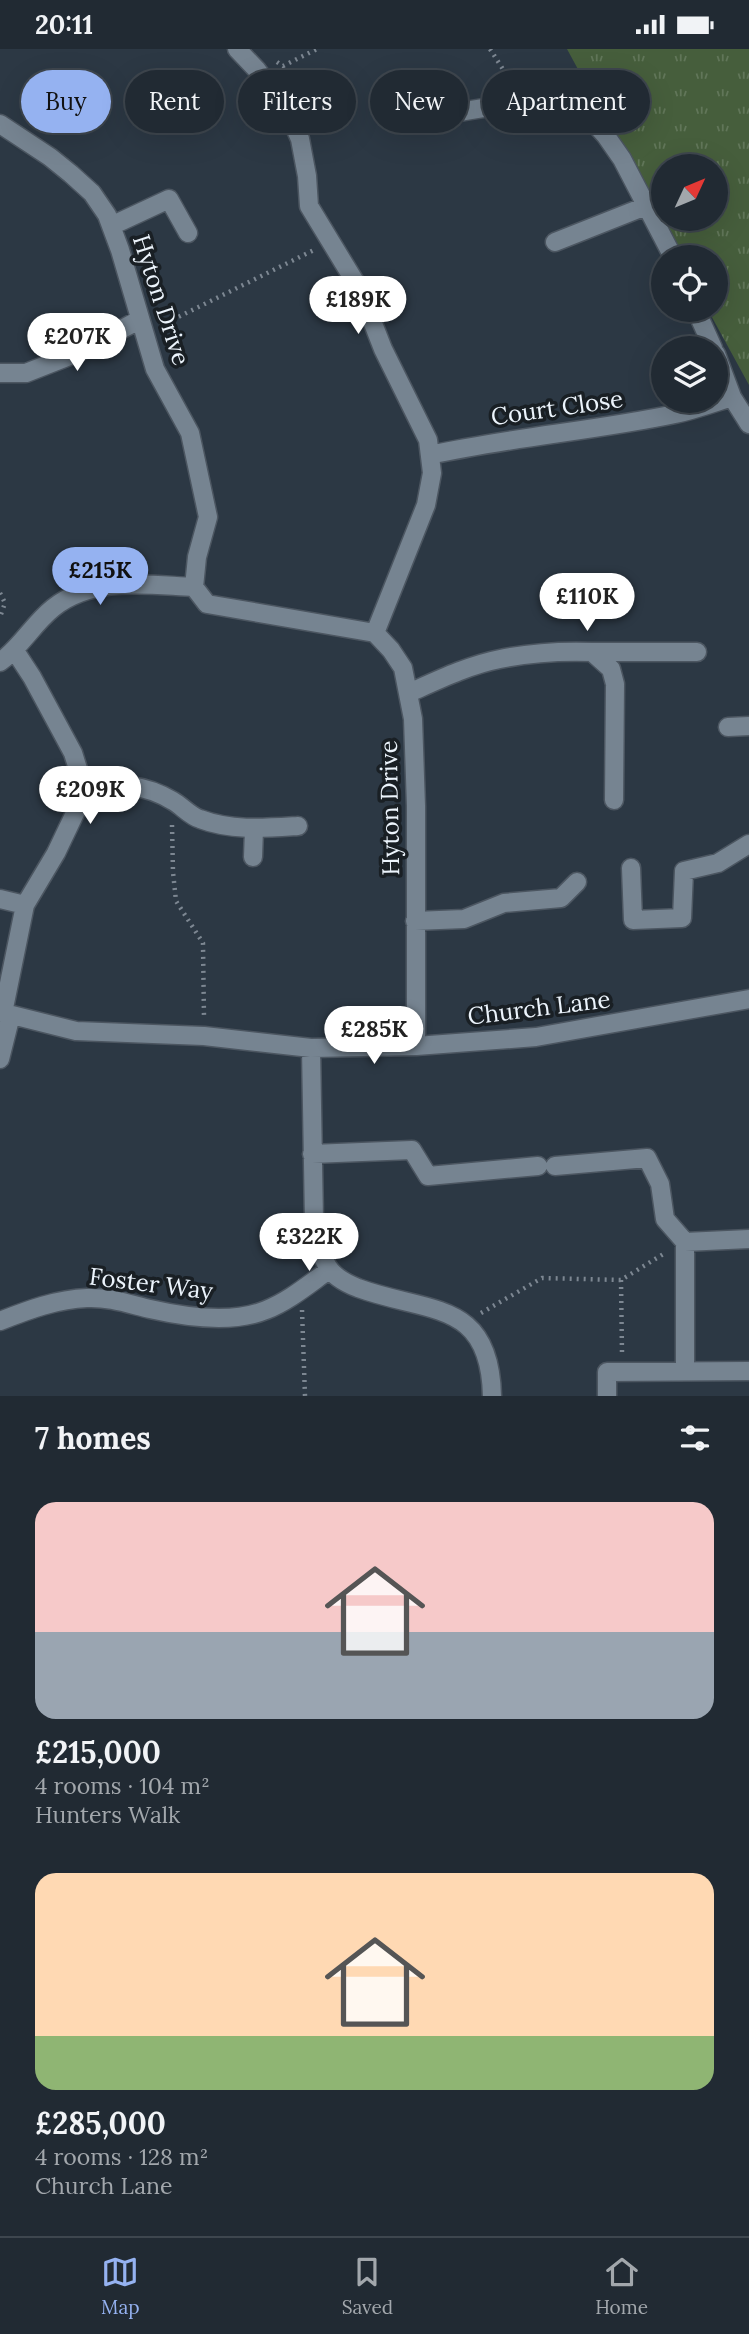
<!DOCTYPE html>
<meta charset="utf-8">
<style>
:root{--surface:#212a33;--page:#29323b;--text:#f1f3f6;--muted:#a2a7ac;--line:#3e464e;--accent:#95b2f1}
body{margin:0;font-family:Lora,serif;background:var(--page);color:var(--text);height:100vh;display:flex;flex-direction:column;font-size:26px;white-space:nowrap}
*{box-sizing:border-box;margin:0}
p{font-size:23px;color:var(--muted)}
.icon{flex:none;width:38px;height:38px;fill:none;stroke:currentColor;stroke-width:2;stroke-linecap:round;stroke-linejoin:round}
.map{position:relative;height:1347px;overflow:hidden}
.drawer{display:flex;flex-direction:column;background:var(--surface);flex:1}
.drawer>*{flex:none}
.hud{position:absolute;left:21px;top:21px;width:707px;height:63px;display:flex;gap:14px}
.needle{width:46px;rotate:46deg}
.tools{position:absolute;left:651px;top:105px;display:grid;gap:14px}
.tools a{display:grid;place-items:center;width:77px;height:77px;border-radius:50%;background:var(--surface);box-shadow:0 7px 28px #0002,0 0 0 2px var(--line);font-size:35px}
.price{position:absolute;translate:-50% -60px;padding:0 16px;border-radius:24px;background:#fff;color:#222;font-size:23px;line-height:46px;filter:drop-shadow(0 2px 4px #0008)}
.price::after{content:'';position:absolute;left:50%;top:42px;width:21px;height:16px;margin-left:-10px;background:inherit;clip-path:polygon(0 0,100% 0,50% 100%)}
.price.active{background:var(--accent);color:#111}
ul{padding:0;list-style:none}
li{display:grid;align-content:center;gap:14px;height:371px;padding:0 35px}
li span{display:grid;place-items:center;height:217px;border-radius:21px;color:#555}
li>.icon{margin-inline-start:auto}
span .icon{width:126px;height:126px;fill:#fffc;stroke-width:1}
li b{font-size:30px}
h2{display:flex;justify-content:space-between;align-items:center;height:84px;padding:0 35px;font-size:30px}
.pill{padding:0 24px;border-radius:32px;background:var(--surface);box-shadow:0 7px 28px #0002,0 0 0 2px var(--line);font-size:24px;line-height:63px}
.pill.active{background:var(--accent);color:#111}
.status{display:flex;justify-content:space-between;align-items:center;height:49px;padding:0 35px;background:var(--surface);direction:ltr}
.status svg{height:19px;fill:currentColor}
.tab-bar{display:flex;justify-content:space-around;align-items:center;height:98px;border-top:2px solid var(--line);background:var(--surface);font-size:19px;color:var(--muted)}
.tab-bar a{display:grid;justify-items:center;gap:4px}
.tab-bar .active{color:var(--accent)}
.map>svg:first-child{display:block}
.grass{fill:url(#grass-tufts);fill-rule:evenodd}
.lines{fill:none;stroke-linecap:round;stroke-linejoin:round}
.minor-casing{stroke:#4c5661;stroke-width:21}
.path{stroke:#7d8792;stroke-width:4.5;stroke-dasharray:2 5;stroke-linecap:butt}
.minor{stroke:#768491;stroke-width:18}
.labels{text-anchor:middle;stroke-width:7;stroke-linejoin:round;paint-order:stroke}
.street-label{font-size:24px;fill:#ecf4fc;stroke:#191f24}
</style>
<div class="status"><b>20:11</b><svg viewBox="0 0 49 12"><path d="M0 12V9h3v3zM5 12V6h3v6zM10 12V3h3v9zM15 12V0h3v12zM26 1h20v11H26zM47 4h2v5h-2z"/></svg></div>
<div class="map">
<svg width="749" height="1347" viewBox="0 0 749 1347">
<defs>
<pattern id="grass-tufts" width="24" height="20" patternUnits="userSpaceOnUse" patternTransform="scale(1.75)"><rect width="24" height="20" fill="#465e3c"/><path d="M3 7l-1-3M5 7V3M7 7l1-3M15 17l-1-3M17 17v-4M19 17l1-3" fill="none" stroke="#617659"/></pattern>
</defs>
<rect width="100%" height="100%" fill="#2c3844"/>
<path class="grass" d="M567,0H749V336L708,261H716V208H680ZM663,117H716V170H663Z"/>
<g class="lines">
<defs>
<path id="minor" d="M237,0L257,21L288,63L300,90L307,127L309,157L360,241L383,300L428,391L432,424L426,456L375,584
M453,64L550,48L571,53L581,59L606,87L622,110L673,208
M0,75L50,108L71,125L92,144L107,166L120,201L155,320L190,384L208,468L197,508L194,538L207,555L375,584L391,601L403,619L413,670L416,757V997
M111,177L169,150L188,184
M555,193L646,157
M696,261L713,299
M716,305L732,348L749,375
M0,324H26L77,304L139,271
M430,406C511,388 594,382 675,365C694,361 713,354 732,348
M592,603H697
M0,613C21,598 33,575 53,559C93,527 146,536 194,538
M409,644C438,631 469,616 500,610C529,604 562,602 592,603L611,620L615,635L614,751
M728,678L749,677
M83,736C117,735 143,734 173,752C182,757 190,767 200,770C231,782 266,779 298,777
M253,808L254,780
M631,819L633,871L682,869L684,822L718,814L749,795
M0,850L25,856
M415,872L464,870L504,854L561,849L577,833
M0,963L76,982L204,987L311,999L416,997L536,988L749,950
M3,964L25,856L56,804L77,760L83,736L73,704L32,628L15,602
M311,999L314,1172C317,1188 319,1204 328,1218C334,1228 348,1235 358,1239C429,1265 490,1250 492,1347
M0,1010L11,966
M312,1105L412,1101L428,1127L538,1117
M555,1117L647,1109L660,1135L665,1170L685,1193V1322
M685,1193L749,1190
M0,1272C28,1261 57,1250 87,1249C109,1248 129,1255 150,1260C185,1268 232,1275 266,1261C289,1252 309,1235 329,1221
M607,1347V1323L749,1322"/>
</defs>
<use href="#minor" class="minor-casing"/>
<path class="path" d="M490,0L506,25L519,34
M277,13L283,17L317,0
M160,277L316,200
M0,544L5,554L0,568
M172,776L173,823L176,852L203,894L204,969
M621,1231L622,1304
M302,1261L305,1347
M481,1264L542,1229L621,1231L665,1204"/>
<use href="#minor" class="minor"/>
</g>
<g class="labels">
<g class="street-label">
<text transform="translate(161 251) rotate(72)" y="8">Hyton Drive</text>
<text transform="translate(557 359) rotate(-8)" y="8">Court Close</text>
<text transform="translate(390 759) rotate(-91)" y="8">Hyton Drive</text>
<text transform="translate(539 959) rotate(-7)" y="8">Church Lane</text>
<text transform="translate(151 1235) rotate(7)" y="8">Foster Way</text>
</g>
</g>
</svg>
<div class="tools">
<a><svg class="needle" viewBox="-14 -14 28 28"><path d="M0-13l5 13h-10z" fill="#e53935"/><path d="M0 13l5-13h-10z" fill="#a2a7ac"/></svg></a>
<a><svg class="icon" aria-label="locate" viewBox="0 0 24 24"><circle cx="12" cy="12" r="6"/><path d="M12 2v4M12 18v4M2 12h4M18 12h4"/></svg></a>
<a><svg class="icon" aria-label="layers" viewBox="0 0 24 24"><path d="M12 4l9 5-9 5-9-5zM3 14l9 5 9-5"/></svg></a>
</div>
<b class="price" style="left:358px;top:287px">£189K</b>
<b class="price" style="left:77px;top:324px">£207K</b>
<b class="price active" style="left:100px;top:558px">£215K</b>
<b class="price" style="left:587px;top:584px">£110K</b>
<b class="price" style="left:90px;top:777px">£209K</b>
<b class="price" style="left:374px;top:1017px">£285K</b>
<b class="price" style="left:309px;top:1224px">£322K</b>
<div class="hud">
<a class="pill active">Buy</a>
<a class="pill">Rent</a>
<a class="pill">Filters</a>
<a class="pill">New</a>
<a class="pill">Apartment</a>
</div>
</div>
<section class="drawer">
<h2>7 homes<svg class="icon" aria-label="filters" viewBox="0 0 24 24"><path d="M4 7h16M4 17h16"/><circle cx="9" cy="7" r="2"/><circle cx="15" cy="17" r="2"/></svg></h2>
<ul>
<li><span style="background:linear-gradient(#f6c9c9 60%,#9aa5b1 0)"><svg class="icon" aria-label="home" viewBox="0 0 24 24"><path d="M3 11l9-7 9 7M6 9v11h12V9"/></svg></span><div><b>£215,000</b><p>4 rooms · 104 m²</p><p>Hunters Walk</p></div></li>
<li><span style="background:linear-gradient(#ffd9b3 75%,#8fb573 0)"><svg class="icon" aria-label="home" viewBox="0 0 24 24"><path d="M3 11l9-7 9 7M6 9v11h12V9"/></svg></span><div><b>£285,000</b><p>4 rooms · 128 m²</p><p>Church Lane</p></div></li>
</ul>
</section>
<nav class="tab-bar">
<a class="active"><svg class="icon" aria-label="map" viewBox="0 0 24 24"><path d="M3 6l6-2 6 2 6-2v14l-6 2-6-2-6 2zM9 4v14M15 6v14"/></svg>Map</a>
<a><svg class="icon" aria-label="saved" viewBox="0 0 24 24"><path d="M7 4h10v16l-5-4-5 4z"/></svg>Saved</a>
<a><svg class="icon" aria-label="home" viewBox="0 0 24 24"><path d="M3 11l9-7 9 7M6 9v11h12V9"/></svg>Home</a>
</nav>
